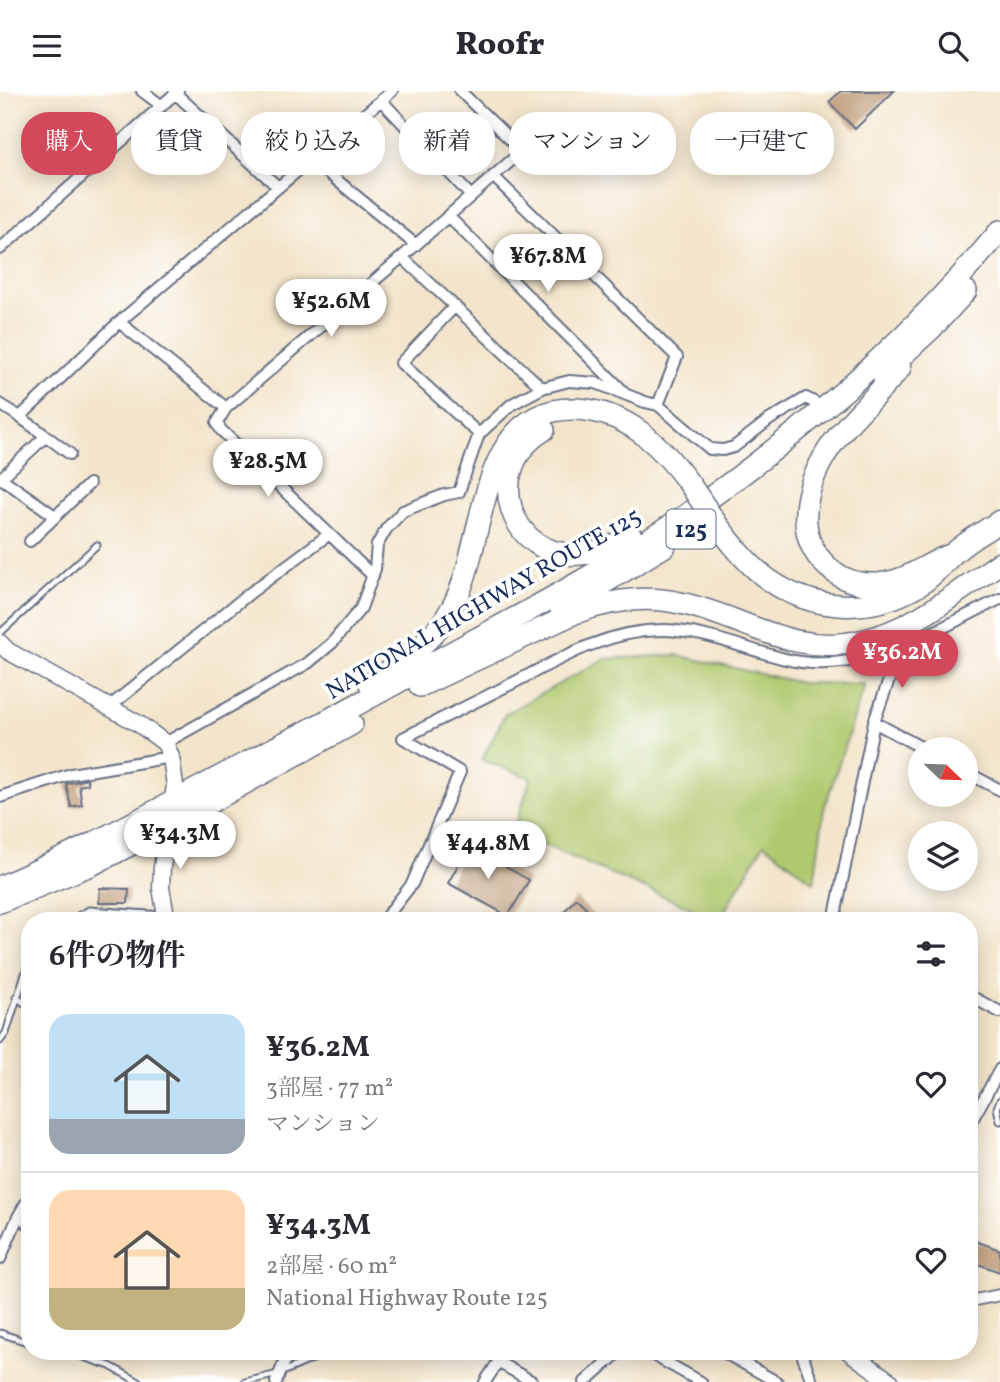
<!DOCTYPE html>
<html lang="ja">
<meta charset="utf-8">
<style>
:root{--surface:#fff;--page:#f2f2f3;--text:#2b2b33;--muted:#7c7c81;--line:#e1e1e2;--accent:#d1495b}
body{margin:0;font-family:Vollkorn,"Noto Serif JP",serif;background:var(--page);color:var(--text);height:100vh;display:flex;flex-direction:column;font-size:26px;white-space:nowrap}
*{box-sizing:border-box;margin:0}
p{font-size:23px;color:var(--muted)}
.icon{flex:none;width:38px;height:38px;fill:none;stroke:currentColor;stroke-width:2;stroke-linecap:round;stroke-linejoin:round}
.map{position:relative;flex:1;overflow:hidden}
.sheet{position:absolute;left:21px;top:821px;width:957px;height:448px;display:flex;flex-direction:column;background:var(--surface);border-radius:28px;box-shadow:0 4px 18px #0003}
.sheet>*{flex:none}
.guide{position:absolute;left:21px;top:21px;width:959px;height:63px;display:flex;gap:14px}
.needle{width:46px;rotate:113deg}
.fabs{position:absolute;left:908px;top:646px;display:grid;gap:14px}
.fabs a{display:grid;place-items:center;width:70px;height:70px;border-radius:50%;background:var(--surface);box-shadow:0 4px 18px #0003;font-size:35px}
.price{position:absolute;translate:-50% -60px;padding:0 16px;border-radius:24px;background:#fff;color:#222;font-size:23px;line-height:46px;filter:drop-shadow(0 2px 4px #0008)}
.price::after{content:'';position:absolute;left:50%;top:42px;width:21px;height:16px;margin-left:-10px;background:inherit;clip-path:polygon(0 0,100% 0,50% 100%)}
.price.current{background:var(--accent);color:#fff}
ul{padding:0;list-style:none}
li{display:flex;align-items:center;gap:21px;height:175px;padding:0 28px}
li+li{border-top:2px solid var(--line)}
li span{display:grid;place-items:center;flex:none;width:196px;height:140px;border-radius:21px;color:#555}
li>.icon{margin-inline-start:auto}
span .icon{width:84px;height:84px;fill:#fffc;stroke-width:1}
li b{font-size:30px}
h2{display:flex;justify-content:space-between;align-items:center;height:84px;padding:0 28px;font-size:30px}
.chip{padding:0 24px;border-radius:28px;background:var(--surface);box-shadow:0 4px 18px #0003;font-size:24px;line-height:63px}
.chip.current{background:var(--accent);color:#fff}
header{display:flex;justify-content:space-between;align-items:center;height:91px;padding:0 28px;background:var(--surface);font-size:32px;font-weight:800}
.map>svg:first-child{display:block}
.green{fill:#b1c96e;stroke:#667c66;stroke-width:2}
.building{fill:#c09e7c}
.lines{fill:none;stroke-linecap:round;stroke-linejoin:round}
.lane-casing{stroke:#676f84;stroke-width:9}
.street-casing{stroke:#676f84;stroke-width:14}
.secondary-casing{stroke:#676f84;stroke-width:19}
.highway-casing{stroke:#676f84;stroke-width:24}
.lane{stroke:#fff;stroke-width:5}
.street{stroke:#fff;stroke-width:10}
.secondary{stroke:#fff;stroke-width:16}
.highway{stroke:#fff;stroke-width:21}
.highway-bridge-casing{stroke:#676f84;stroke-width:24;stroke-linecap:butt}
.highway-bridge{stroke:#fff;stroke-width:21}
.labels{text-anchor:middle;stroke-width:7;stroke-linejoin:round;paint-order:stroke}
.shield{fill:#fff;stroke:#5f6d8e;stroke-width:2}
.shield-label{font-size:23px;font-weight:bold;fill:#1b2f5e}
.street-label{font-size:24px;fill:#1b2f5e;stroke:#fff}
</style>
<header><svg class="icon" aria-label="menu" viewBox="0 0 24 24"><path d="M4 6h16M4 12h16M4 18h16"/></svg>Roofr<svg class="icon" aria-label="search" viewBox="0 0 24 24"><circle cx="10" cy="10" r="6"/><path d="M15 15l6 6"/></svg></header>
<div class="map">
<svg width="1000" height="1291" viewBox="0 0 1000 1291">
<rect width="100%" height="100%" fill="#fff"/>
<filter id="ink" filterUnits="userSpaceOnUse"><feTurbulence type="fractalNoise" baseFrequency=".0143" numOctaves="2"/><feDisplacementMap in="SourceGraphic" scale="14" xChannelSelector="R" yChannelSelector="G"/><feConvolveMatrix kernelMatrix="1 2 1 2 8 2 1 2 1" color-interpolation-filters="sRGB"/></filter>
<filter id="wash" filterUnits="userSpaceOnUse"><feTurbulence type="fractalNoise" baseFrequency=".00686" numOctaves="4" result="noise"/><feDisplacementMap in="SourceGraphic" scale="28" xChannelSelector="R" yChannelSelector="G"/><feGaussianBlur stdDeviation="1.57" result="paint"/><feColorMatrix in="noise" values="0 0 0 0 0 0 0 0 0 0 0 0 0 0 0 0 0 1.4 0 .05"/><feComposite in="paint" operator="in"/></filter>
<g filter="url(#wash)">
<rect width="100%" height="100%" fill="#f3e5cb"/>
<path class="green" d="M676,564L801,592L865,593L824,718L814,791L764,753L719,829L513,741L531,687L482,669L505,623L604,568Z"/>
<g id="blocks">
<path class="building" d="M841,0H894L855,38L829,11Z
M87,688L88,693L79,695L82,714L71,716L66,693Z
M469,755L529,789L508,825L448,792Z
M100,797L129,798L128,812H99Z
M576,807L600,830H556Z
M970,1148L1000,1159V1181L970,1170Z"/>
</g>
</g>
<g filter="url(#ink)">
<use href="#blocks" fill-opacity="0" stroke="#676f84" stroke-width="2"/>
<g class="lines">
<defs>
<path id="lane" d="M0,542L97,454
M69,830L89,819L164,824
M16,906L30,916
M0,950L6,942L30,867
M1000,1009L997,1017L1000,1030
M18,1126L30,1138
M0,1242L30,1252
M65,1260L110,1275L139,1291
M245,1291L278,1283L322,1264L351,1260"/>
<path id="street" d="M142,0L162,15
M175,2L278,96
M381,9L471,105
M311,68L416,154
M493,85L677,266L658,314
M449,126L623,300
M0,158L178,0
M402,166L542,297
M455,215L401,272L479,343
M119,231L226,317
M0,313L20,326L119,231L392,0
M46,345L70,363
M1,387L55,425
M0,388L46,345L20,326
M30,450L89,393
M373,485L221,339L217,332L226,317L402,166L522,60L460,0
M109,616L250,502L328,444
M874,631L924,658
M165,652L308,572L332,552L361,517L375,478L377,454L387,437L403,420L444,404L459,401L479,343L512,313L542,297L569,290L596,292L645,311L658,314L710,358L723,359L734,356L769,329L806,307L825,317
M966,681L1000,699
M0,706L71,683L171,666
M383,830L412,793L460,681L403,647C441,628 479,609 517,590C563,566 607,540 661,539C703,539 745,558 785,568C863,587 933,540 1000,508
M834,830L874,631L900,558
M970,905L1000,921
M970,1033L1000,978
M0,1168L18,1126L30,1105
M970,1210L1000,1204
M646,1260L701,1291
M721,1260L777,1291
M801,1260L812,1291
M276,1291L289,1260
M485,1291L498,1271L533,1291
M585,1291L620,1260"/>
<path id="secondary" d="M0,552L8,560L139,633L165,652L171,666L175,695L162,776L161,797L167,830
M848,1260L891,1291"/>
<path id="highway" d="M900,277C876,307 843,333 824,366C802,404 794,452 834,481C849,492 866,495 884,492C909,489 929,471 953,463
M882,283L932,237L966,200
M544,339C480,377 509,470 581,463C599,462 616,453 632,446
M718,435C733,454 749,475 769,489C813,520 870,523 916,496C931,488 940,475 952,464C965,451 984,441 1000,430
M561,518L665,455
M370,593C402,571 436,549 454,513C488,447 476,305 587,319C633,325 665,359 691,395
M420,595L575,522C608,510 644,504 680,512C744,525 791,566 861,550C915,538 956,501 1000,472
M0,796C99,753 191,700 286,651C347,620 407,586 467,553C542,513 617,472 686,424C802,343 910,248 1000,140
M0,811L93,773L169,734L352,633"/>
</defs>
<use href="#lane" class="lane-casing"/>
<use href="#street" class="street-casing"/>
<use href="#secondary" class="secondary-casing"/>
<use href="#highway" class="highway-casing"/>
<use href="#lane" class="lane"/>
<use href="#street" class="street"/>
<use href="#secondary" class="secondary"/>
<use href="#highway" class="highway"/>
<defs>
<path id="highway-bridge" d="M691,395L718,435"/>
</defs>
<use href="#highway-bridge" class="highway-bridge-casing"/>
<use href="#highway-bridge" class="highway-bridge"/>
</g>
</g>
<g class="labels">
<rect class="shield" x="666.5" y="418.5" width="49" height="39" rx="5"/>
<g class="shield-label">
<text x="691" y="446">125</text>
</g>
<g class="street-label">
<text transform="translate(483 512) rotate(-30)" y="8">NATIONAL HIGHWAY ROUTE 125</text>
</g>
</g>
</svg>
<div class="fabs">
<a><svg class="needle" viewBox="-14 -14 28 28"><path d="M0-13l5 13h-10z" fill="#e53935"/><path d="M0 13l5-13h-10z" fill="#7c7c81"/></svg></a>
<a><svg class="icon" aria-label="layers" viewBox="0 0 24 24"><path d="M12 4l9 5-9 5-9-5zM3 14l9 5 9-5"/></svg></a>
</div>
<b class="price" style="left:548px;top:203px">¥67.8M</b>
<b class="price" style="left:331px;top:248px">¥52.6M</b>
<b class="price" style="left:268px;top:408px">¥28.5M</b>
<b class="price current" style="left:902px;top:599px">¥36.2M</b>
<b class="price" style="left:180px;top:780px">¥34.3M</b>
<b class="price" style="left:488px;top:790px">¥44.8M</b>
<div class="guide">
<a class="chip current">購入</a>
<a class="chip">賃貸</a>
<a class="chip">絞り込み</a>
<a class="chip">新着</a>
<a class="chip">マンション</a>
<a class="chip">一戸建て</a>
</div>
<section class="sheet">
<h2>6件の物件<svg class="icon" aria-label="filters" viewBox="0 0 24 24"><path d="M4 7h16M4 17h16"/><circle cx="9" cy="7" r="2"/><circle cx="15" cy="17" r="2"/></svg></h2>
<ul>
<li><span style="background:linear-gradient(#bfe0f5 75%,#9aa5b1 0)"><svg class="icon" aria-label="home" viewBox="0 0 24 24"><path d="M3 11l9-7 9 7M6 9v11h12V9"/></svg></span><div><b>¥36.2M</b><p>3部屋 · 77 m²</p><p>マンション</p></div><svg class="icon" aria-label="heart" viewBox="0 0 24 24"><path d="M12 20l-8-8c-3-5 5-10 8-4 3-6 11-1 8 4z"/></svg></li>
<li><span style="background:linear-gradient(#ffd9b3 70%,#c2b280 0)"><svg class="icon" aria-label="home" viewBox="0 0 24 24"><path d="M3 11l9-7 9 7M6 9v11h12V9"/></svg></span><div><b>¥34.3M</b><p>2部屋 · 60 m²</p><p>National Highway Route 125</p></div><svg class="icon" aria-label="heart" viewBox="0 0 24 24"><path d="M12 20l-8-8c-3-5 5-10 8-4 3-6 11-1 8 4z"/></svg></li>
</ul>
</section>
</div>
